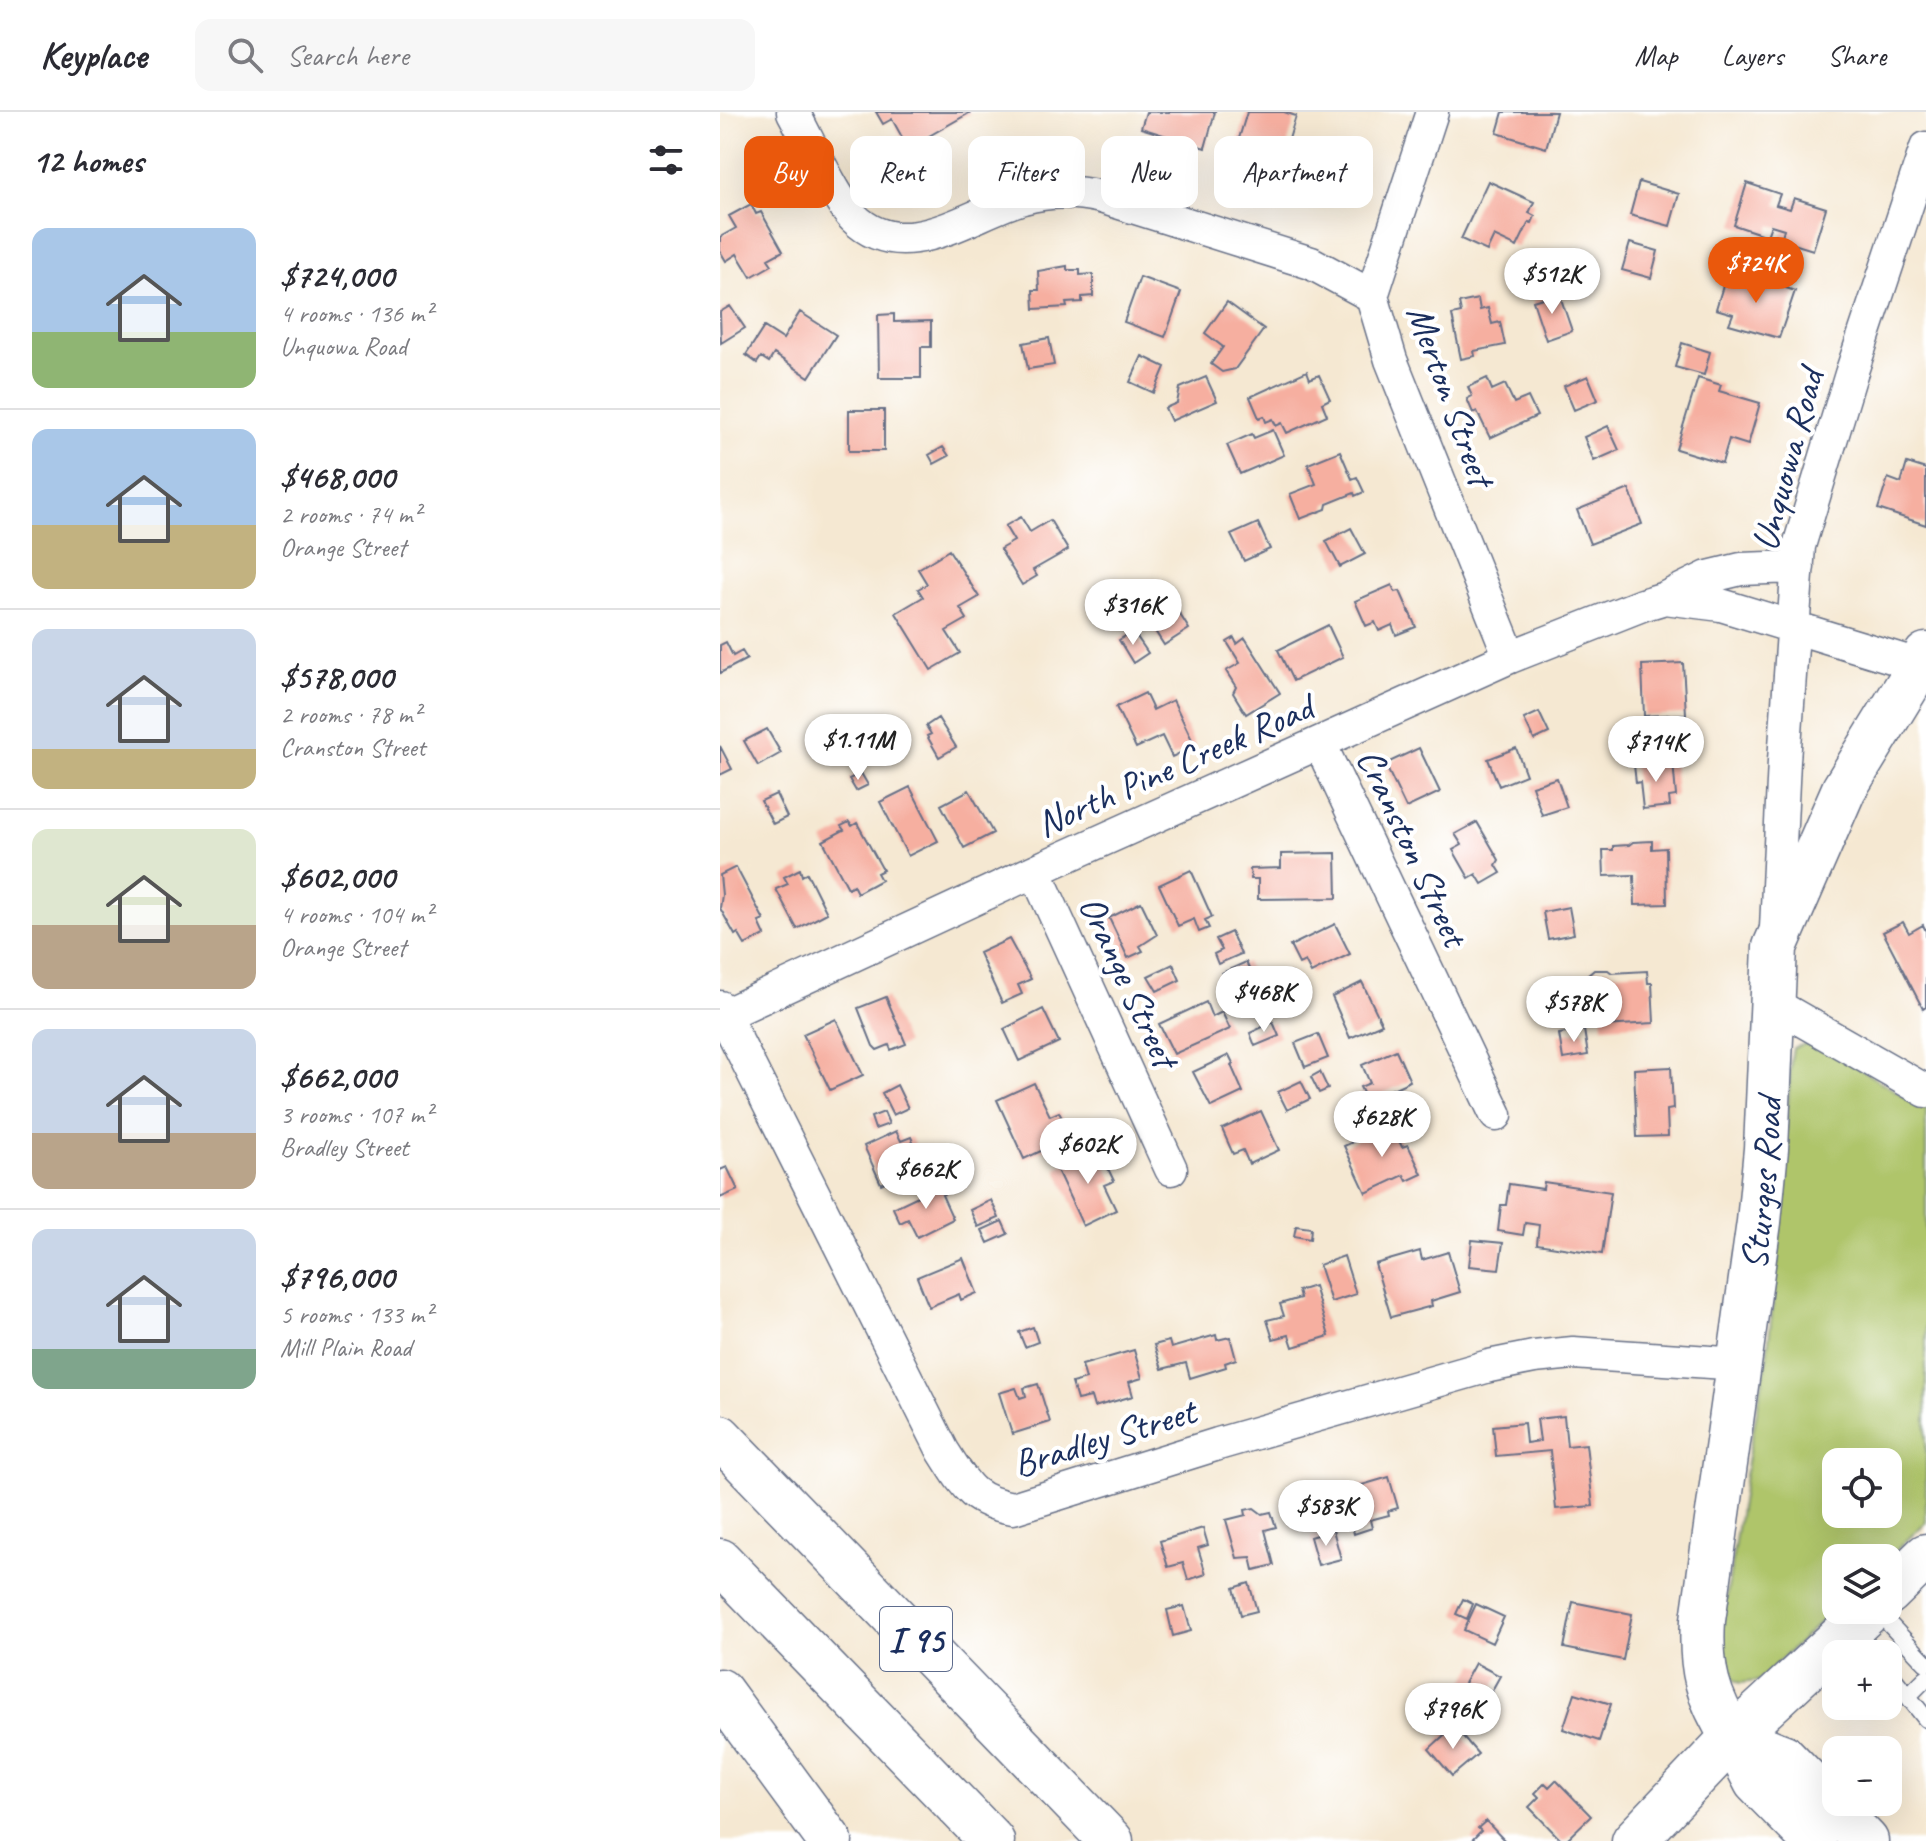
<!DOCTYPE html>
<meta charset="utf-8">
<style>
:root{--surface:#fff;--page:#f7f7f7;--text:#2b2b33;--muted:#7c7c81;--line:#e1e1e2;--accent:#ea580c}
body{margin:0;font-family:Caveat,sans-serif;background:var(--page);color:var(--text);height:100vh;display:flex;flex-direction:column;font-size:30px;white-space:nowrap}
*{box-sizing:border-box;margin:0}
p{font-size:26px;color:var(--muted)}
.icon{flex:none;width:44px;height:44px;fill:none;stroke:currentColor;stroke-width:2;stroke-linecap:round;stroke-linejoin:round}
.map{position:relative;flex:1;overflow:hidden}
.side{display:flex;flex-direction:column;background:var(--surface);width:720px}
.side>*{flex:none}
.guide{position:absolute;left:24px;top:24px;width:760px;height:72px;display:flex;gap:16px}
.buttons{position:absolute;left:1102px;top:1336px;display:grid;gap:16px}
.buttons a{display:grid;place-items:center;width:80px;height:80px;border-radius:16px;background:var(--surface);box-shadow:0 8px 32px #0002;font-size:40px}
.price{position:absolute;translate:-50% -68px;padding:0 18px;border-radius:28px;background:#fff;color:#222;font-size:26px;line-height:52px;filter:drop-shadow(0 2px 4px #0008)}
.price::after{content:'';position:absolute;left:50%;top:48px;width:24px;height:18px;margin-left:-12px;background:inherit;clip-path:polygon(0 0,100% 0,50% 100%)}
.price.active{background:var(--accent);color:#fff}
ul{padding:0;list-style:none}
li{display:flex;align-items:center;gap:24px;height:200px;padding:0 32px}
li+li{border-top:2px solid var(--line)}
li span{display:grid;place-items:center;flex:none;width:224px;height:160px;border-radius:16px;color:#555}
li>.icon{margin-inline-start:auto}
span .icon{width:96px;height:96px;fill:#fffc;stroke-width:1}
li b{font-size:34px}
h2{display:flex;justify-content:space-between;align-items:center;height:96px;padding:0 32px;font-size:34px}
.chip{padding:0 28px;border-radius:16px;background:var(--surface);box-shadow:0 8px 32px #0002;font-size:28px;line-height:72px}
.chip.active{background:var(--accent);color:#fff}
header{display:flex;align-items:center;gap:48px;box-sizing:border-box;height:112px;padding:0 40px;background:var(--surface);border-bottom:2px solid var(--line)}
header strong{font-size:38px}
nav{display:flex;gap:44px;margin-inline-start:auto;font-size:28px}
.search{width:560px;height:72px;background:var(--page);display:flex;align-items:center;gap:20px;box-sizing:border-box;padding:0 28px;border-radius:16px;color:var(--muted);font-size:30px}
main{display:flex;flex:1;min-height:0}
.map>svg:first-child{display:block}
.green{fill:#afc56a;stroke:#657a64;stroke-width:2;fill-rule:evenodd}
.building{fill:#f6afa0}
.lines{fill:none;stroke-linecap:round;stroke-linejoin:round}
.service-casing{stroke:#677087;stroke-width:19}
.minor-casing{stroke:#677087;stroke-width:35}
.secondary-casing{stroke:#677087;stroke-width:47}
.motorway-casing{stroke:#677087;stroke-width:47}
.service{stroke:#fff;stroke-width:16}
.minor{stroke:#fff;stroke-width:32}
.secondary{stroke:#fff;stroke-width:44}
.motorway{stroke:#fff;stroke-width:44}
.labels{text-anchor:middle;stroke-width:8;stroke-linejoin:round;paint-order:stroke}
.shield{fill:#fff;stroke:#5f6d8e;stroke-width:2}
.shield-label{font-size:36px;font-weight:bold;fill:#1b2f5e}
.street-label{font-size:38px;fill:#1b2f5e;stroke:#fff}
</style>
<header>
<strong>Keyplace</strong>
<div class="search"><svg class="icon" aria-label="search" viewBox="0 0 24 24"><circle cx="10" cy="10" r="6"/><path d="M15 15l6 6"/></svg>Search here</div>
<nav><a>Map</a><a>Layers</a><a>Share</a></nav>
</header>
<main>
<section class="side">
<h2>12 homes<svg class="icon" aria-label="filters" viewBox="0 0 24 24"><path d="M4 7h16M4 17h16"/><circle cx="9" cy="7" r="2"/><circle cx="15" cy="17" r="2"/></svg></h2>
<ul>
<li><span style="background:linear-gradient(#a9c7e8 65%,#8fb573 0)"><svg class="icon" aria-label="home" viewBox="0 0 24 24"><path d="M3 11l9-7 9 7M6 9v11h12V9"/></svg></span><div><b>$724,000</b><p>4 rooms · 136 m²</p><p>Unquowa Road</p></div></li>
<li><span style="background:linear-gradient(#a9c7e8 60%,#c2b280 0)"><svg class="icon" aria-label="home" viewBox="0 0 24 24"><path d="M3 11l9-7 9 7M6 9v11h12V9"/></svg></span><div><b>$468,000</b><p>2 rooms · 74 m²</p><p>Orange Street</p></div></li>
<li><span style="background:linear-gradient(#c9d6e8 75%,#c2b280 0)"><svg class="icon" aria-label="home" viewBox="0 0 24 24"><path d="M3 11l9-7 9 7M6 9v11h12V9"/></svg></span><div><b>$578,000</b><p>2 rooms · 78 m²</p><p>Cranston Street</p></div></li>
<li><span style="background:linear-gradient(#dfe7d0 60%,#b9a48a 0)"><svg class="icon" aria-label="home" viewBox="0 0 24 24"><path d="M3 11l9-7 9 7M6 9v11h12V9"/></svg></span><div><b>$602,000</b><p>4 rooms · 104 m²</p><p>Orange Street</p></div></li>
<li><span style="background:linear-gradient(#c9d6e8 65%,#b9a48a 0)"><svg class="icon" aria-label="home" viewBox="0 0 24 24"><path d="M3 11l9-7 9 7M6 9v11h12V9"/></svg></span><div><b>$662,000</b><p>3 rooms · 107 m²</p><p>Bradley Street</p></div></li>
<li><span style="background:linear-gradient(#c9d6e8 75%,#7fa58c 0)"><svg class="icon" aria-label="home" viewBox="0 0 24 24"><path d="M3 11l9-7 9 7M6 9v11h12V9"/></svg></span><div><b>$796,000</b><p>5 rooms · 133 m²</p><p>Mill Plain Road</p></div></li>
</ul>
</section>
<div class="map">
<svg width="1206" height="1729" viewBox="0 0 1206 1729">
<rect width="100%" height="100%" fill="#fff"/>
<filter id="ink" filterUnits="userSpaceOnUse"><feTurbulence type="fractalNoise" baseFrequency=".0125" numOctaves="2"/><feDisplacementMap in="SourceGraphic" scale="16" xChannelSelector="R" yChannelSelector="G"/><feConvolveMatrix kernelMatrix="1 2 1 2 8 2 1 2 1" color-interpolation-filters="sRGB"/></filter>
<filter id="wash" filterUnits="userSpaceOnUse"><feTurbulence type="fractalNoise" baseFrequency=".006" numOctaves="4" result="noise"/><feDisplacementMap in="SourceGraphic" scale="32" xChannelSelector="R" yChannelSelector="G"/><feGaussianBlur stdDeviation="1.8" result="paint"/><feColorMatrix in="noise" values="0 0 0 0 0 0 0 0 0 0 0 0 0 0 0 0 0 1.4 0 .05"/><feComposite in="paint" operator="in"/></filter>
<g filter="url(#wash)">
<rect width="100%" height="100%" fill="#f5e8d2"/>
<path class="green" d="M1089,931L1097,932L1206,997V1410L1168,1446H1116V1495L1038,1569L1020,1571L1006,1563L998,1542L1027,1350L1046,1252L1057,1159L1071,947L1073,936ZM1116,1350H1168V1402H1116Z"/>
<g id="blocks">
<path class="building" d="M156,0H251L188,36L172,7L163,12Z
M426,0H495L485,36L421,16Z
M527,0H564L576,4L560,57L514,43Z
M783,0H836L826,36L777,21Z
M768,69L814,90L809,101L815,104L812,111L809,110L797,135L774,124L767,139L741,127Z
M919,70L959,82L950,114L910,103Z
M1027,71L1060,82L1056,93L1070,97L1074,86L1106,96L1093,138L1061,128L1064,117L1051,113L1047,124L1014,113Z
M31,92L36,102L41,100L63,139L48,147L52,153L31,165L17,142L6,149L0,139V125L16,116L9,104Z
M910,131L938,139L931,166L902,158Z
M816,151L844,152L843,180H816Z
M347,154V158H360V163L373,162V184L362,185V190L346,191L347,195L314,197L313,178H319L318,159Z
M1026,163L1075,179L1059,226L1009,212L1013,202L996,197L1006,164L1024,169Z
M420,165L461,180L445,225L404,210Z
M839,181L852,219L826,228L813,189Z
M758,187L760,198L768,196L772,212L780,210L785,233L754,239L755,244L741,247L732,203L741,201L739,191Z
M507,190L544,217L515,257L502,260L491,252L503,235L485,221Z
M10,194L25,216L1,231L0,200Z
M80,200L116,223L89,265L54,242L49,250L41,245L37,251L26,243L44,215L63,227Z
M174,202V210L211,209V235H201V266H159L158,203Z
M329,226L334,253L308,257L303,231Z
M962,231L990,240L984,263L955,255Z
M422,244L445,255L434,281L410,270Z
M587,259L590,267L599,263L610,287L602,291L607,303L567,321L562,311L556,314L553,307L546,310L544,304L539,306L530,285Z
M868,264L878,288L854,298L844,274Z
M486,265L497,289L451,309L445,296L457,291L460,276Z
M767,266L772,278L785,272L794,291L808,285L817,304L770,326L757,299L753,301L747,287L752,284L748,275Z
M978,266L1001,273L999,279L1040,291L1028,333L1009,327L1002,351L956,337Z
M129,298H164V339H129Z
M888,314L899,338L874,349L864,325Z
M553,318L564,343L520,362L507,333L532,322L534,326Z
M223,335L229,344L214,352L209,343Z
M620,339L632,367L637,365L644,380L635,384L634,381L607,392L606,397L580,407L570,382L596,372L588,352Z
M1187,351L1206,357V413L1158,397L1168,366L1181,371Z
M909,377L922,412L870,432L857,398Z
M301,405L310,420L330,408L348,438L313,458L317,464L302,473L280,437L294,429L285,414Z
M538,411L550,437L524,449L511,423Z
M631,416L645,442L620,455L606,429Z
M229,438L259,485L240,496L247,507L226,519L240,541L211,558L176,501L203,485L198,477L207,472L198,457Z
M672,473L675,480L680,479L696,515L676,523L672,513L659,519L655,510L646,514L635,489Z
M451,488L469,517L444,533L426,505Z
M608,513L623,545L573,569L558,538Z
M413,519L428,541L413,551L399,528Z
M514,526L517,532L525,526L560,581L526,602L513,581L516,575L506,559L520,551L507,530Z
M6,530L13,544L22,539L27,547L0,561V533Z
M963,551L966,602L924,604L922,553Z
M425,581L433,598L453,588L475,634L452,645L442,624L416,636L396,595Z
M819,600L829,621L814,628L804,607Z
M218,606L236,635L219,645L207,624L211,622L206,614Z
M47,617L61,641L38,654L24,629Z
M0,634L12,657L0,663Z
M699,636L720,680L686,696L665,652Z
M796,636L806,663L779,674L768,647Z
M953,649L956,684L949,685L950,694L923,697L920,670L916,671L914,653Z
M141,661L148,673L136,679L129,667Z
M837,666L847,695L822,703L812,674Z
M190,675L218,729L188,744L160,690Z
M249,678L273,721L244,736L221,693Z
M56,682L67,705L53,712L41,689Z
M129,710L132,714L137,711L163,758L157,761L161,768L137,781L133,773L128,776L103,729L124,718L121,714Z
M757,710L779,748L776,753L781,761L762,772L756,762L749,766L733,738L742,733L735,722Z
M932,729V737L946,736L947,792L915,793L914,763L884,764L883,738H893V734L909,733L913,730Z
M616,741L617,786L538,787V767H531L530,757L561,756V742Z
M16,755L44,808L39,810L45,823L25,833L18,821L15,823L0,796L2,783L0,763Z
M80,757L82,764L87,761L107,801L77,817L56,777L68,772L64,765Z
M471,758L492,805L485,808L489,816L479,820L474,807L458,814L439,773Z
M421,790L437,823L420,834L423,839L408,846L389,806Z
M849,795L854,822L828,827L823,800Z
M1183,810L1189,821L1203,813L1206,819V895L1203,897L1163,820Z
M615,812L630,842L591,861L585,849L579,852L570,834Z
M511,820L521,842L498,852L494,842L502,838L496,827Z
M289,827L311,867L298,873L302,882L282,891L259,841Z
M526,850L537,875L514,886L502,861Z
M453,852L460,868L437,879L428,864Z
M874,858H888L892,861L927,859L928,871H932L934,911L883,914L882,900L869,901L867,864Z
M572,861L583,887L557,898L546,872Z
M642,870L662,912L630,926L612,885Z
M166,885L186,932L171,938L169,933L157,938L153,934L138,896Z
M486,890L492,905L502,900L510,917L454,942L439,912Z
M323,897L339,930L299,949L284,917Z
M116,907L143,963L110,978L83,922Z
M553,910L559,924L535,934L530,921Z
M864,918L868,943L843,947L839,922Z
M598,922L608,946L585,955L575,931Z
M676,938L690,969L647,989L640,975L650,971L642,953Z
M509,943L513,951L511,953L523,980L491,995L473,960Z
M951,955L953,997L947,998L948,1024L917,1025L914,957Z
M600,960L608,977L599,981L591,965Z
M581,969L590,987L567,998L558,980Z
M314,971L330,1004L339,1000L351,1025L304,1047L277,988Z
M177,973L188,996L173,1003L162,981Z
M541,999L559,1038L529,1052L523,1038L513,1042L502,1017Z
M164,1000L169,1012L155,1017L151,1005Z
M671,1012L682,1035L688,1033L702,1062L687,1069L684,1063L646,1081L624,1034Z
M176,1019L181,1029L191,1025L204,1053L161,1072L144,1034Z
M374,1038L380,1040L394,1069L384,1073L396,1098L363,1114L336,1056Z
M7,1055L18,1078L0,1086V1058Z
M824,1070L891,1080L882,1142L817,1132L819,1113L805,1111L803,1123L778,1119L781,1093H786L789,1072L823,1077Z
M225,1071L229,1079L222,1083L233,1107L197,1125L188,1107L180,1111L173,1096Z
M271,1088L279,1106L258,1115L250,1098Z
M282,1109L288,1122L268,1131L262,1118Z
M576,1114L591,1116L590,1127L574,1124Z
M752,1128L783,1131L779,1157L749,1154Z
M700,1139L702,1148L728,1140L740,1180L711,1189L712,1194L671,1205L655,1152Z
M624,1144L636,1182L611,1190L599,1153Z
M243,1146L257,1181L241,1188L239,1182L209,1195L197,1165Z
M594,1174L609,1224L573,1235L569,1223L553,1227L547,1208L564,1204L560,1192L580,1186L578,1179Z
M313,1215L318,1230L305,1235L299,1220Z
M496,1223L497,1228L510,1225L516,1247L505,1251L506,1255L470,1266L466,1251L442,1257L434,1233L449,1229L451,1236Z
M414,1238L422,1266L409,1270L413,1284L374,1295L371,1285L357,1288L352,1271L366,1267L362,1253Z
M318,1272L330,1310L292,1322L279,1281L296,1276L300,1286L306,1284L304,1276Z
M844,1304L847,1334L866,1332L873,1394L836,1397L830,1339L776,1344L773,1314L804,1311L806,1331L820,1329L817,1307Z
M669,1365L678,1396L668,1399L669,1403L650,1408L652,1416L634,1422L632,1414L625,1416L615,1381Z
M534,1396L542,1402L551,1400L556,1415L545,1418L554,1453L534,1458L531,1445L517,1446L506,1408L526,1403L525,1398Z
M483,1416L488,1433L478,1436L486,1462L468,1468L463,1451L448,1455L440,1429Z
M613,1418L621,1447L598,1453L590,1425Z
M529,1471L537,1499L521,1503L514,1476Z
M743,1487L753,1492L747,1507L736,1502Z
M853,1490L912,1502L903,1548L844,1536Z
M756,1492L784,1505L772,1531L744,1518Z
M464,1494L471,1519L453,1524L447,1498Z
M755,1551L780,1564L766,1589L742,1575Z
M855,1581L891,1592L879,1629L843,1617Z
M734,1614L758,1642L732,1664L709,1637Z
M836,1668L871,1704L845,1729H842L809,1695L819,1685L815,1681L825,1671L829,1675Z
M766,1709L785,1729H751L761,1719L758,1716Z"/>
</g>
</g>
<g filter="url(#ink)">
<use href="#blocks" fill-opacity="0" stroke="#677087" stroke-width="2"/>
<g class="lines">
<defs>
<path id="service" d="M1156,1498L1206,1551
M1131,1519L1152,1542
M1168,1559L1206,1607
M1189,1583L1206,1566"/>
<path id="minor" d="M73,0C88,27 114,86 134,106C184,155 250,101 303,86C331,79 354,79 381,85L591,151L652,184
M712,0L652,184L671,248L790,545
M945,486L988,465L1021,457L1078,455
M600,632L776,1003
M315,759L451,1057
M1056,816L1064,649L1079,434L1131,262L1206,36
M1052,891L1206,979
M0,895L223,1339C245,1373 251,1389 293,1396L498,1332L769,1254L814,1245L853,1241L1021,1252
M0,905L334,750L790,545L922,493L945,486L1001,493L1198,553"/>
<g id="secondary">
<path d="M1168,1481L1206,1444"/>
<path id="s1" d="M1013,1625C987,1585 980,1556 983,1508L1039,1110L1046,1037L1055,835L1124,677L1206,543"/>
<path d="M914,1729L1013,1625L1150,1498"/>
</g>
<path id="motorway" d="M0,1325L391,1729
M0,1449L272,1729
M0,1579L110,1729
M1013,1625L1064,1645L1146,1729
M1013,1625L1036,1670L1094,1729"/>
</defs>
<use href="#service" class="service-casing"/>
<use href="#minor" class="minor-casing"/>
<use href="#secondary" class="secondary-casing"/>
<use href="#motorway" class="motorway-casing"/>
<use href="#service" class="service"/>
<use href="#minor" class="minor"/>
<use href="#secondary" class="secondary"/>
<use href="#motorway" class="motorway"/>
</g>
</g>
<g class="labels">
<rect class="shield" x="160" y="1495" width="72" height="64" rx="6"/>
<g class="shield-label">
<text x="196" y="1540">I 95</text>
</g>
<g class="street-label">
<text transform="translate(731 283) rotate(70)" y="13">Merton Street</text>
<text transform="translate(1067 348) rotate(-75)" y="13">Unquowa Road</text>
<text transform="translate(454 653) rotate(-24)" y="13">North Pine Creek Road</text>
<text transform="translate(693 735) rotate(65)" y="13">Cranston Street</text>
<text transform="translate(409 869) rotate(65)" y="13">Orange Street</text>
<text dy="13" stroke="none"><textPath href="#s1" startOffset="564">Sturges Road</textPath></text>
<text transform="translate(384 1325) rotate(-17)" y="13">Bradley Street</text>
</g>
</g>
</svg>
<div class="buttons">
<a><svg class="icon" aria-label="locate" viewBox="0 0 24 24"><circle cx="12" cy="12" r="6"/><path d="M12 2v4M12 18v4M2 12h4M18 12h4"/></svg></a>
<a><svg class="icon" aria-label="layers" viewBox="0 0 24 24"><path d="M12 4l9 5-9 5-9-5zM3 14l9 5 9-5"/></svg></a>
<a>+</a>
<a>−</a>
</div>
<b class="price active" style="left:1036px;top:193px">$724K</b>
<b class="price" style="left:832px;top:204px">$512K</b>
<b class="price" style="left:413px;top:535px">$316K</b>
<b class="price" style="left:138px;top:670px">$1.11M</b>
<b class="price" style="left:936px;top:672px">$714K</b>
<b class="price" style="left:544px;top:922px">$468K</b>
<b class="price" style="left:854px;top:932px">$578K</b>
<b class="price" style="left:662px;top:1047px">$628K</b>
<b class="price" style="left:368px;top:1074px">$602K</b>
<b class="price" style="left:206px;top:1099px">$662K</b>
<b class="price" style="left:606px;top:1436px">$583K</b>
<b class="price" style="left:733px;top:1639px">$796K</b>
<div class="guide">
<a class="chip active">Buy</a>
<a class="chip">Rent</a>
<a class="chip">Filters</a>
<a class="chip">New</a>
<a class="chip">Apartment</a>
</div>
</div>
</main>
